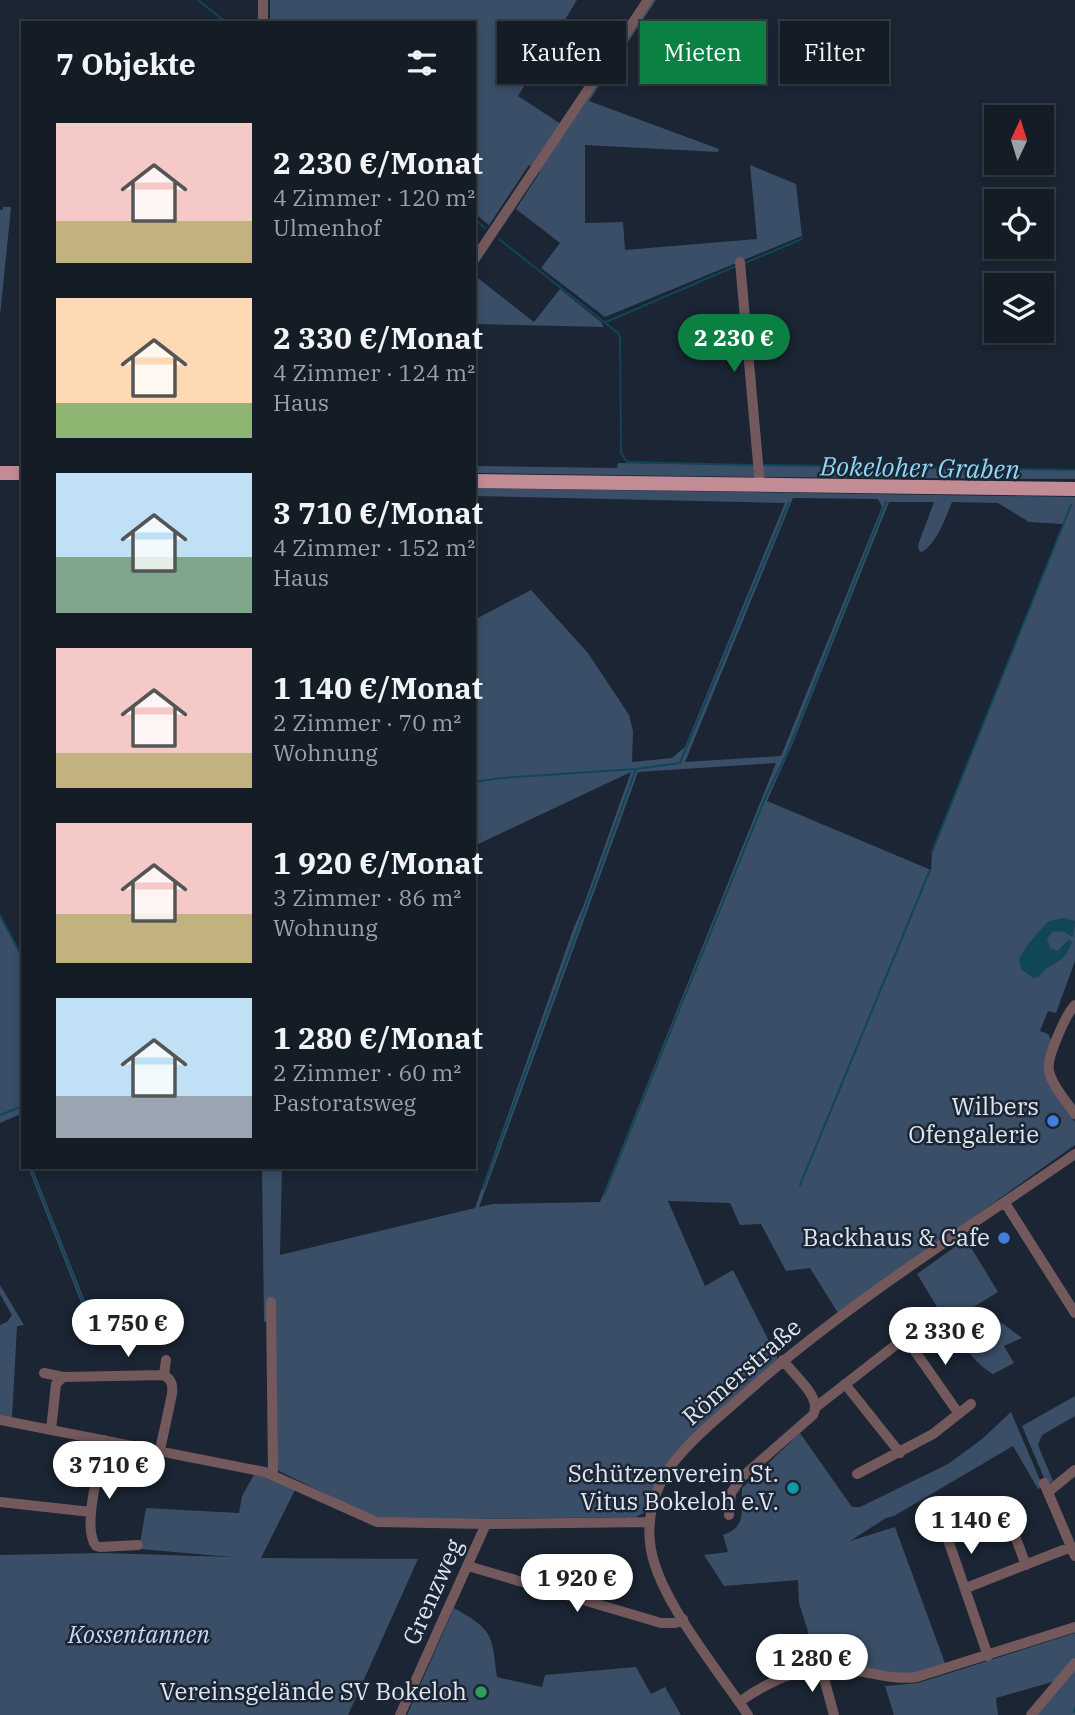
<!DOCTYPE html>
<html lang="de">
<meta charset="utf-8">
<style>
:root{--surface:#141c26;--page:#1d252e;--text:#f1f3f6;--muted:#9da1a7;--line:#333a43;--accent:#0b8043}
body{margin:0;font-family:"IBM Plex Serif",serif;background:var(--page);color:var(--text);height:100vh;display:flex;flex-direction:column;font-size:26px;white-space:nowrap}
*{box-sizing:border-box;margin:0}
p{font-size:23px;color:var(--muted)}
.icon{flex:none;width:38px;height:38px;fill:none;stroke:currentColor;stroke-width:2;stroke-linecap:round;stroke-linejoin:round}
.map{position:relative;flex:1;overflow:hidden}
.side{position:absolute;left:21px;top:21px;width:455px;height:1148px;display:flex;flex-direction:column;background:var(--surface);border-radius:0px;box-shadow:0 4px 10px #0003,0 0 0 2px var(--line)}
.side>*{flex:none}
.hud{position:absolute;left:497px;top:21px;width:472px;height:63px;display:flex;gap:14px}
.needle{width:46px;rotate:4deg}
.buttons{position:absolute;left:984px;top:105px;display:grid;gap:14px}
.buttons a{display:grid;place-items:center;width:70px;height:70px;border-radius:0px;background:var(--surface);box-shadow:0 4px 10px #0003,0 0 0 2px var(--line);font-size:35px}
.price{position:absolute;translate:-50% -60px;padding:0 16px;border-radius:24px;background:#fff;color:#222;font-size:23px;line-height:46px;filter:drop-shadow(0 2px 4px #0008)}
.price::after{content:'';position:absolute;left:50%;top:42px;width:21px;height:16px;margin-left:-10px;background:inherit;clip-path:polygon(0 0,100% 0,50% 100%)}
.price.on{background:var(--accent);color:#fff}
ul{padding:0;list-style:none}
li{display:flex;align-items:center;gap:21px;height:175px;padding:0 35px}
li span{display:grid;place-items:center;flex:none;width:196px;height:140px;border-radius:0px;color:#555}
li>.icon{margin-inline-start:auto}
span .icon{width:84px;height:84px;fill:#fffc;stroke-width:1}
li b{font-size:30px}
h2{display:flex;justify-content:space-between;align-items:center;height:84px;padding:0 35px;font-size:30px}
.tag{padding:0 24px;border-radius:0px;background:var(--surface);box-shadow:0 4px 10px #0003,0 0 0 2px var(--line);font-size:24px;line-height:63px}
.tag.on{background:var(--accent);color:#fff}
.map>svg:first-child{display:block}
.green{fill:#3a4e68;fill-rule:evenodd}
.water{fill:#114558}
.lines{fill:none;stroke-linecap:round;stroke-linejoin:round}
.stream{stroke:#114558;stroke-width:2}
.minor{stroke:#73595c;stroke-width:10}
.major{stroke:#c18c94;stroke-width:14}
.shop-dot{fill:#3f7fe0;stroke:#1b2533;stroke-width:2.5}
.culture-dot{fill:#0f9aa8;stroke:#1b2533;stroke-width:2.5}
.leisure-dot{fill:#2e9e5b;stroke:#1b2533;stroke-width:2.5}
.labels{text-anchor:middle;stroke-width:5;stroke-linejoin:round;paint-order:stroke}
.poi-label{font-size:24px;fill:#dfe6f0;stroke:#1b2533;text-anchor:end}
.street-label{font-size:24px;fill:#dfe6f0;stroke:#1b2533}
.park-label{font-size:24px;font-style:italic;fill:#c5d9f4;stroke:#1b2533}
.water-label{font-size:26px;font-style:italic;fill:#8cd6f5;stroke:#1b2533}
</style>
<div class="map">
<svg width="1075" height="1715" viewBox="0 0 1075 1715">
<rect width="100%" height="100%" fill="#1b2533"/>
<path class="green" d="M270,0H577L518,96L564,126L648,0H656L589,101L719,149L718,152L585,145V223L623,222L625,250L757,239L750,165L796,184L802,236L605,317L541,268L560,243L516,209L540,172L529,165L489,225L474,213V23H270Z
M3,207H11L0,316V210H3Z
M474,275L534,322L560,289L601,322L604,327L474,324Z
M618,463L1075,470V479L759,477L474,473V466L617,468Z
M474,488L1075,497V961L1056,1013L1048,1011L1040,1031L1048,1034L1053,1044L1048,1080L1075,1122V1145L838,1313L810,1268L786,1271L761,1224L740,1225L730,1203L668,1201L705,1286L733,1270L779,1361L679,1453L647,1511L636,1517L389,1520L371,1516L279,1471L273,1463L271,1322H264L262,1167H282L280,1255L475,1208L574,927L583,907L631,772L474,846V620L531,590L588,653L629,715L633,731L632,762L672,758L685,747L785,503L474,496ZM793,498L878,499L882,507L781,756L685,762ZM889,502H934L918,545L919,551L922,552C937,543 945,519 952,502L998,503L1029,522L1063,524L932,854L931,870L767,801L792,745ZM776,763L600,1202L493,1204L479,1207L638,772Z
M0,915L23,959V1113L0,1123Z
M28,1167H32L88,1309L84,1310Z
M966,1239L998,1292L972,1308L985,1332L1001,1322L1022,1338L1004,1346L1014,1363L993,1374C964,1358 935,1302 917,1274Z
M0,1285L24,1325L17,1326L12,1418L0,1415V1325L7,1322L12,1315L0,1294Z
M1075,1396V1416L1042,1435L1038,1445L1053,1481L1047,1485L1022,1426Z
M1011,1412L1043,1487L1038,1489L1013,1446L894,1516L886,1518L850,1541L895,1527L946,1666L901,1676L818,1664L799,1603L798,1580L724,1586L704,1555L728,1552L723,1535C747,1527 741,1510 742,1488L800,1433L852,1507H860L948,1464L982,1439Z
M255,1473L295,1490L261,1558L418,1559L348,1715H0V1555L104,1553L232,1557L139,1549L146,1508L239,1513L242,1496Z
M454,1608C493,1630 492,1634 497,1677L542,1687L545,1675L636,1667L651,1694L665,1687L681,1715H407Z
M1075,1633V1661L1059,1680L996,1698L998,1715H894L885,1686L918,1683Z
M1075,1669V1715H1034Z"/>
<path class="water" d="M1064,918L1075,921L1073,937L1064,932L1053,931L1047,939L1050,948L1058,951L1069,939L1072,942C1062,969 1052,958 1039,977L1033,978L1021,969L1019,959C1026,945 1038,932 1049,921Z"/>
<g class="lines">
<path class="stream" d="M198,0L227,23
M474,219L485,228
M499,239L618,333L620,337L621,453L627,462L752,465
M745,263L802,239
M606,322L736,266
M765,465L1075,470
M474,782L501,778L636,769L680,763L789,502
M931,854L1071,505
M0,915L23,959
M0,1115L23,1106
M30,1167L86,1309
M800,1185L930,870
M483,1189L636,769
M604,1195L766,796L787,753L886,502
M1074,1712L1075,1708"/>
<path class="minor" d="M263,0V23
M474,260L648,0
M740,262L760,485
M1075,1005C1066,1014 1046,1058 1049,1071C1052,1086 1067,1102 1075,1114
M1005,1203L1075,1313
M271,1302L273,1474
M905,1337L959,1414
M44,1373L63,1377
M164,1375L166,1360
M845,1384L900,1453
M816,1407L938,1312
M0,1420L265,1472L377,1522L486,1524L650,1522
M51,1430L56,1384L63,1377L164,1375C172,1380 173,1385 172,1394L160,1450
M104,1440C101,1464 81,1527 96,1546L100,1547L138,1545
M857,1474L933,1434L971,1404
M1044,1483L1075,1556
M1048,1492L1075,1470
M0,1502L91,1512
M729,1515L731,1493L742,1477L813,1415C823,1397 793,1375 783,1360
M468,1566L661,1623H675L683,1619
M966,1588L1071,1547
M988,1656L946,1534L948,1528L998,1507L1005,1510L1026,1565
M821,1667L834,1715
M739,1702C778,1675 810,1663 857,1671C878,1674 895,1680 917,1677L1075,1627
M400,1715L486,1524
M748,1715C718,1670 654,1594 650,1542C647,1516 655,1488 670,1467C691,1439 720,1416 746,1393C847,1303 964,1231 1075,1154
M1031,1715L1075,1663"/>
<path class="major" d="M0,473H23
M474,481L1075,489"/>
</g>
<g class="shop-dot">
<circle cx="1053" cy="1121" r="7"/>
<circle cx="1004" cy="1238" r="7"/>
</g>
<circle class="culture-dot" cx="793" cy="1488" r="7"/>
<circle class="leisure-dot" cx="481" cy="1692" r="7"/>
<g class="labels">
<g class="poi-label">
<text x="1039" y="1115">Wilbers<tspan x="1039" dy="28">Ofengalerie</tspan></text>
<text x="990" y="1246">Backhaus &amp; Cafe</text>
<text x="779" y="1482">Schützenverein St.<tspan x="779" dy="28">Vitus Bokeloh e.V.</tspan></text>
<text x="467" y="1700">Vereinsgelände SV Bokeloh</text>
</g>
<g class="street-label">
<text transform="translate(742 1372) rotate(-41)" y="8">Römerstraße</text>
<text transform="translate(433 1592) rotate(-66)" y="8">Grenzweg</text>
</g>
<g class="park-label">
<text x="139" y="1643">Kossentannen</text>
</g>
<g class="water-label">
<text transform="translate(920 468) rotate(1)" y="9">Bokeloher Graben</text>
</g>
</g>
</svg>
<div class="buttons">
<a><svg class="needle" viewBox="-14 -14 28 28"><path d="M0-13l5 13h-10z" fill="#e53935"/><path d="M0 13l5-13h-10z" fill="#9da1a7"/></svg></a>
<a><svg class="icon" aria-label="locate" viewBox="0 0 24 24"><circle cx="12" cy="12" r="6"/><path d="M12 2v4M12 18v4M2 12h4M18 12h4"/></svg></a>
<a><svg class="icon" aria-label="layers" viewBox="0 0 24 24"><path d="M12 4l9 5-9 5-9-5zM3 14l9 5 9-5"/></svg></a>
</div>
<b class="price on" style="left:734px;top:374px">2 230 €</b>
<b class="price" style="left:128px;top:1359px">1 750 €</b>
<b class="price" style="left:945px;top:1367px">2 330 €</b>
<b class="price" style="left:109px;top:1501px">3 710 €</b>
<b class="price" style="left:971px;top:1556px">1 140 €</b>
<b class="price" style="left:577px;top:1614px">1 920 €</b>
<b class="price" style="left:812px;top:1694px">1 280 €</b>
<div class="hud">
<a class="tag">Kaufen</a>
<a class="tag on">Mieten</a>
<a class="tag">Filter</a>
</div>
<section class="side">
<h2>7 Objekte<svg class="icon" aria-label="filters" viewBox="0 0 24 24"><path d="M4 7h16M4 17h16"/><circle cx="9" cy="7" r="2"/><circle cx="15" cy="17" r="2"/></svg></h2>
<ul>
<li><span style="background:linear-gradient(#f6c9c9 70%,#c2b280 0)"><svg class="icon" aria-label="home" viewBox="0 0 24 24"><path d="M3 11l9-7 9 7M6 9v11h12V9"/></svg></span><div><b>2 230 €/Monat</b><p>4 Zimmer · 120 m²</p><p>Ulmenhof</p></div></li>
<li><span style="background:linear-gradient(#ffd9b3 75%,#8fb573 0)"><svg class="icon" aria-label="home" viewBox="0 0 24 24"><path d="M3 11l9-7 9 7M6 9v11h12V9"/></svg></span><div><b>2 330 €/Monat</b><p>4 Zimmer · 124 m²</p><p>Haus</p></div></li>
<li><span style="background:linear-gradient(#bfe0f5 60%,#7fa58c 0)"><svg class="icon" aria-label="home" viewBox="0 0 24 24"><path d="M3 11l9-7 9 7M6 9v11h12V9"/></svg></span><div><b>3 710 €/Monat</b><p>4 Zimmer · 152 m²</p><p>Haus</p></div></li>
<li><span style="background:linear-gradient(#f6c9c9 75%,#c2b280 0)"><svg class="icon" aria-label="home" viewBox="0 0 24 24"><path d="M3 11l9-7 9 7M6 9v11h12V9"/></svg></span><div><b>1 140 €/Monat</b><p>2 Zimmer · 70 m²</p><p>Wohnung</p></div></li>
<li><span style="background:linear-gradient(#f6c9c9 65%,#c2b280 0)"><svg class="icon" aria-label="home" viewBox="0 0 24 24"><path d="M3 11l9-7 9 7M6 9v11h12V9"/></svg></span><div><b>1 920 €/Monat</b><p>3 Zimmer · 86 m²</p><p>Wohnung</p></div></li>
<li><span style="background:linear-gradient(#bfe0f5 70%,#9aa5b1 0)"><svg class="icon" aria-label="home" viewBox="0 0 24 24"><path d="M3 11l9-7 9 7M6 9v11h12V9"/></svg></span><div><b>1 280 €/Monat</b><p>2 Zimmer · 60 m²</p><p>Pastoratsweg</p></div></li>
</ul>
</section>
</div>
